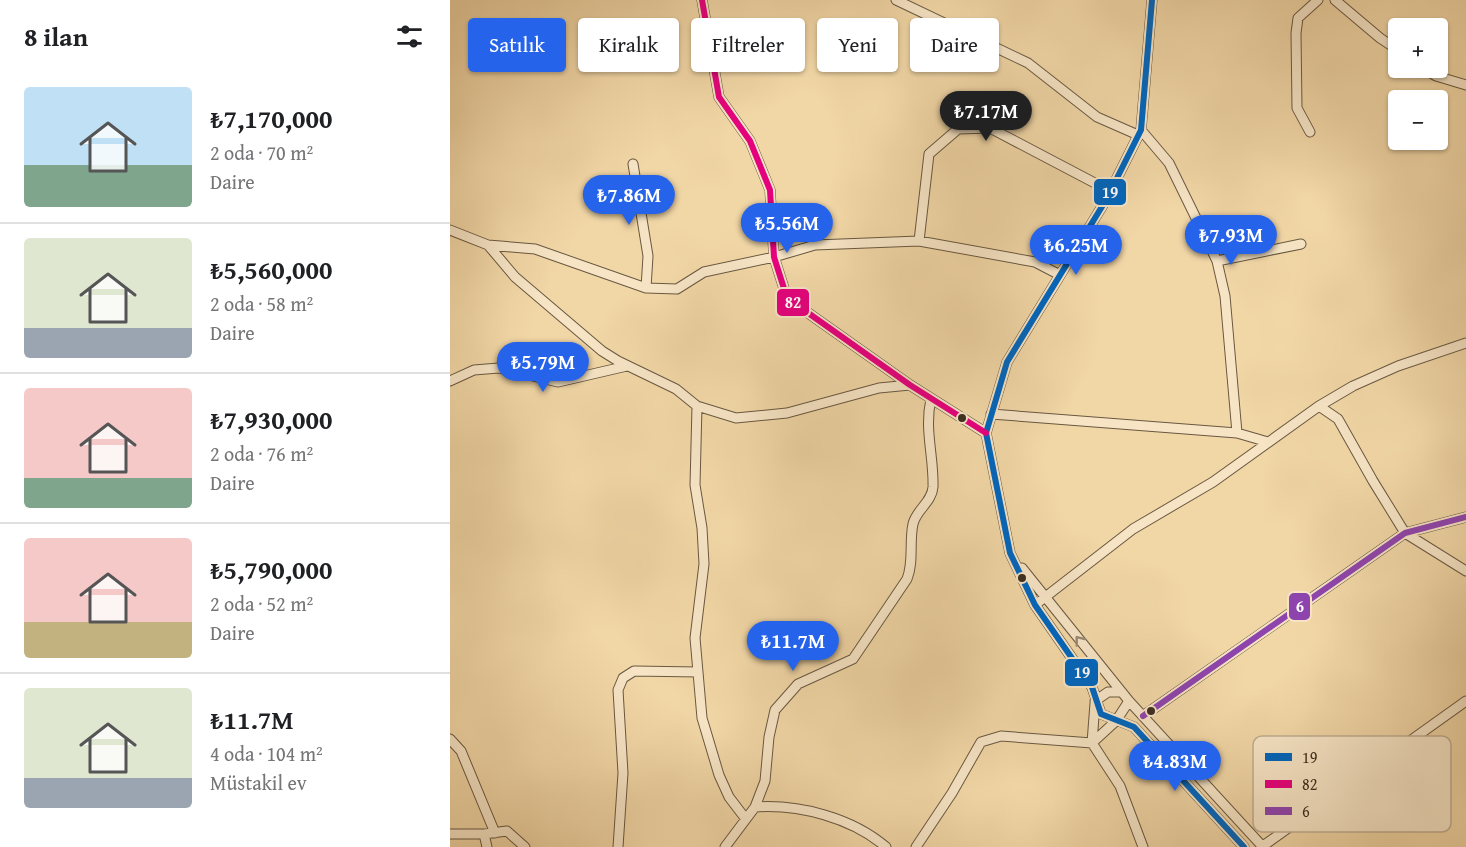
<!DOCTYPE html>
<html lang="tr">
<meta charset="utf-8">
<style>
:root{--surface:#fff;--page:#f6f6f6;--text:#202124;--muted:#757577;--line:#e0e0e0;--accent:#2563eb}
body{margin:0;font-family:"Gentium Book Plus",serif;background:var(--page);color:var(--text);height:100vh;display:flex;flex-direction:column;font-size:22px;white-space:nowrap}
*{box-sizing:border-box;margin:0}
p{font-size:20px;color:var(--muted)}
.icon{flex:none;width:33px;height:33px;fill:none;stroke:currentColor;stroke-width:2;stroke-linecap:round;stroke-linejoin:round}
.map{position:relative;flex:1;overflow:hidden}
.side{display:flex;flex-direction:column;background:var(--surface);width:450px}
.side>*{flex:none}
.banner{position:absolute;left:18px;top:18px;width:570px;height:54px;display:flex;gap:12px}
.fabs{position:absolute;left:938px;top:18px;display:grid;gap:12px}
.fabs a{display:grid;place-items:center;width:60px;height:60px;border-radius:6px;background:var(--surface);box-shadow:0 2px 4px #0004;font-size:30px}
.price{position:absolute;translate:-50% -51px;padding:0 14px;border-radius:21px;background:var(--accent);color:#fff;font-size:20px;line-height:39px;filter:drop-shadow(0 2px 3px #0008)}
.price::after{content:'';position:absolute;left:50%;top:36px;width:18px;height:14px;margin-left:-9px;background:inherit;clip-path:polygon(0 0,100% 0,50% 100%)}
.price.active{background:#222;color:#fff}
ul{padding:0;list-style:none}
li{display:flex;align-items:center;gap:18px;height:150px;padding:0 24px}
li+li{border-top:2px solid var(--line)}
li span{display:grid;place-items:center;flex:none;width:168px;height:120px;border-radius:6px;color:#555}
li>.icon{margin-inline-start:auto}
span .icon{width:72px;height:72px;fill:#fffc;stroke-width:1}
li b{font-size:26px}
h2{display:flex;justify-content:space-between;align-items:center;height:72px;padding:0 24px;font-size:26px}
.tag{padding:0 21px;border-radius:6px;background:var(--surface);box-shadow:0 2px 4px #0004;font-size:21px;line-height:54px}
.tag.active{background:var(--accent);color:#fff}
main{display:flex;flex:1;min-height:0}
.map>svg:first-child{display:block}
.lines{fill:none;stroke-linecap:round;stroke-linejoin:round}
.minor-casing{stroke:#695841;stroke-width:11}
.minor{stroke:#f6e4c5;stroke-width:9}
.bus-1-casing{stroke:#f6e4c5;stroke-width:10}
.bus-2-casing{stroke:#f6e4c5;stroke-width:10}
.bus-3-casing{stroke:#f6e4c5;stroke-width:10}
.bus-1{stroke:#0065bd;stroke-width:6}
.bus-2{stroke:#e5007d;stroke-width:6}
.bus-3{stroke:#8e44ad;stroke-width:6}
.oneway{stroke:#998972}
.bus-dot{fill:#3c2e1f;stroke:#f6e4c5;stroke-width:2}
.key{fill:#f6e4c5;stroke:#bead93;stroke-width:1.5}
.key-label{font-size:16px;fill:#3c2e1f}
.line-badge{stroke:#f6e4c5;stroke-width:2}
.badge-label{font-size:16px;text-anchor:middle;font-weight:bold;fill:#fff}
</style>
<main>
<section class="side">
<h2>8 ilan<svg class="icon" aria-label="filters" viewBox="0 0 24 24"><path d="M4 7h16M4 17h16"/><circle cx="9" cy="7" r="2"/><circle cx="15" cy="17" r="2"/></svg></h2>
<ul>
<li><span style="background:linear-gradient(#bfe0f5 65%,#7fa58c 0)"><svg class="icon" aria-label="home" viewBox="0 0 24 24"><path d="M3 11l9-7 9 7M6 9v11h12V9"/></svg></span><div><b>₺7,170,000</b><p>2 oda · 70 m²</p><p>Daire</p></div></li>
<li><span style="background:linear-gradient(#dfe7d0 75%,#9aa5b1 0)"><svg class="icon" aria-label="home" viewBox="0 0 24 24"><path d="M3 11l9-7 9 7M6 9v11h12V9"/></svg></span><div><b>₺5,560,000</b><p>2 oda · 58 m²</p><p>Daire</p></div></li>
<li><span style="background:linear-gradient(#f6c9c9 75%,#7fa58c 0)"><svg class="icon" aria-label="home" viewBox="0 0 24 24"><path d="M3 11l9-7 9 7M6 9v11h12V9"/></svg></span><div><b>₺7,930,000</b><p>2 oda · 76 m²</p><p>Daire</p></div></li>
<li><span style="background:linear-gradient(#f6c9c9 70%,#c2b280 0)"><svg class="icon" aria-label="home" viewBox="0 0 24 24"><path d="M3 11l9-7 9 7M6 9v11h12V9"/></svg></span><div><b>₺5,790,000</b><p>2 oda · 52 m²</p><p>Daire</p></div></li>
<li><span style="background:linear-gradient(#dfe7d0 75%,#9aa5b1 0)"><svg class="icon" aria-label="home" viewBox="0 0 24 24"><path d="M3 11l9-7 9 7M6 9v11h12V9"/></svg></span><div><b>₺11.7M</b><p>4 oda · 104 m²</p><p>Müstakil ev</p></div></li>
</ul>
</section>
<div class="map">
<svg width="1016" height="847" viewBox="0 0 1016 847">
<rect width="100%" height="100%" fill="#f1d6a6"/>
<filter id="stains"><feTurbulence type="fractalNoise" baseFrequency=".00333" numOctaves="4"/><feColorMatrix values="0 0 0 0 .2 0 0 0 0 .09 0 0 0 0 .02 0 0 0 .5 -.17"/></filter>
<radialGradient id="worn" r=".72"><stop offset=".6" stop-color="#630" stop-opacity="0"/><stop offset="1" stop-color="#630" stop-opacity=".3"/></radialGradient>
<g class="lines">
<defs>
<path id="minor" d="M252,0L269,97L300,141L320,190L324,257L337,298L460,385L536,433
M446,0L578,63L647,117L688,135
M702,0L691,130L656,200L557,362L536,433L560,553L585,605L642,687L651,714L684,727L794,847
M885,0L930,38L948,50
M973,68L986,76L1016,85
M691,130L719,163L767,261L775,296L787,433
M860,132L847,108L846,33L848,18L868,0
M183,164L198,256L196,288
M0,230L38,245L65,277L152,351L168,361L226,389L247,406L286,418L337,413L429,388L460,385
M469,241L479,154L508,129L540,128L660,191
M38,245L85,249L196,288L227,289L254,272L324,257L365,245L469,241L585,262L610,275
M767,261L851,244
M0,381L24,370L49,368L108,382L177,366
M247,406L245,485L252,528L254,564L245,638L252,718L269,775L279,797L295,818
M869,406L888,419L923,481L955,533L1016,571
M541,414L787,433L818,442
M572,568L679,701L813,847
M585,605L683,529L763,482L869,406L903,386L948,366L1016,343
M645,701L658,692H671
M645,703L642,743L670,786L693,847
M693,716L955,533L1016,517
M0,739L11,751L45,833
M305,807L315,781L319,737L325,710L348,684L403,659L457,579C464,562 459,542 463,524C466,510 482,502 483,487C484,457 474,429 481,399
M0,834H34L57,831L75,847
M34,834L37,847
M813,846L1016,701
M168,847L173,773L168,690L173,678L184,671L248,672
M275,847L305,807C350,804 402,818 436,847
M466,847L502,793L531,742L551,736L642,743L666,721L679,701"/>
</defs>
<use href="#minor" class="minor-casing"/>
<use href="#minor" class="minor"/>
<defs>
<path id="bus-1" d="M702,0L691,130L656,200L557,362L536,433L560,553L585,605L642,687L651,714L684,727L794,847"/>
<path id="bus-2" d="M252,0L269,97L300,141L320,190L324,257L337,298L460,385L536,433"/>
<path id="bus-3" d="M693,716L955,533L1016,517"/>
</defs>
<use href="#bus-1" class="bus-1-casing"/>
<use href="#bus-2" class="bus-2-casing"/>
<use href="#bus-3" class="bus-3-casing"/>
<use href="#bus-1" class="bus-1"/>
<use href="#bus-2" class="bus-2"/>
<use href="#bus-3" class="bus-3"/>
</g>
<defs><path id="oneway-chevron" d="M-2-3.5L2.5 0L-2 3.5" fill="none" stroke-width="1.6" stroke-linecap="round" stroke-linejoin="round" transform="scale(1.5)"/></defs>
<use class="oneway" href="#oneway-chevron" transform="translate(629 640) rotate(-129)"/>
<g class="bus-dot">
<circle cx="512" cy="418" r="5"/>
<circle cx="572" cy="578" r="5"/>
<circle cx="701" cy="711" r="5"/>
</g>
<rect x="803" y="736" width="198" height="96" rx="9" class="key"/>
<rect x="815" y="753" width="27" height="8" fill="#0065bd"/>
<rect x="815" y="780" width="27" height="8" fill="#e5007d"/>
<rect x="815" y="807" width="27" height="8" fill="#8e44ad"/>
<g class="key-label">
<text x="852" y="763">19</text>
<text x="852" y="790">82</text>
<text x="852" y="817">6</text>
</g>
<g class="line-badge">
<rect x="643" y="178" width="34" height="28" rx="6" fill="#0065bd"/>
<rect x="326" y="288" width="34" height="29" rx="6" fill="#e5007d"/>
<rect x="838" y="592" width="23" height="29" rx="6" fill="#8e44ad"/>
<rect x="614" y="658" width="35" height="29" rx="6" fill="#0065bd"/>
</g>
<g class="badge-label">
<text x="660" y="198">19</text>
<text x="343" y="308">82</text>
<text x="850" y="612">6</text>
<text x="632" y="678">19</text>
</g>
<rect width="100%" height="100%" filter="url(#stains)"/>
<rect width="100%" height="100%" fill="url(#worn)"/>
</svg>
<div class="fabs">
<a>+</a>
<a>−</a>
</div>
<b class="price active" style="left:536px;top:142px">₺7.17M</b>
<b class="price" style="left:179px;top:226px">₺7.86M</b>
<b class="price" style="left:337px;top:254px">₺5.56M</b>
<b class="price" style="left:781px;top:266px">₺7.93M</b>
<b class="price" style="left:626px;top:276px">₺6.25M</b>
<b class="price" style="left:93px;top:393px">₺5.79M</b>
<b class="price" style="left:343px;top:672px">₺11.7M</b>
<b class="price" style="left:725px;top:792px">₺4.83M</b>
<div class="banner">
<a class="tag active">Satılık</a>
<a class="tag">Kiralık</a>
<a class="tag">Filtreler</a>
<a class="tag">Yeni</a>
<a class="tag">Daire</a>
</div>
</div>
</main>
